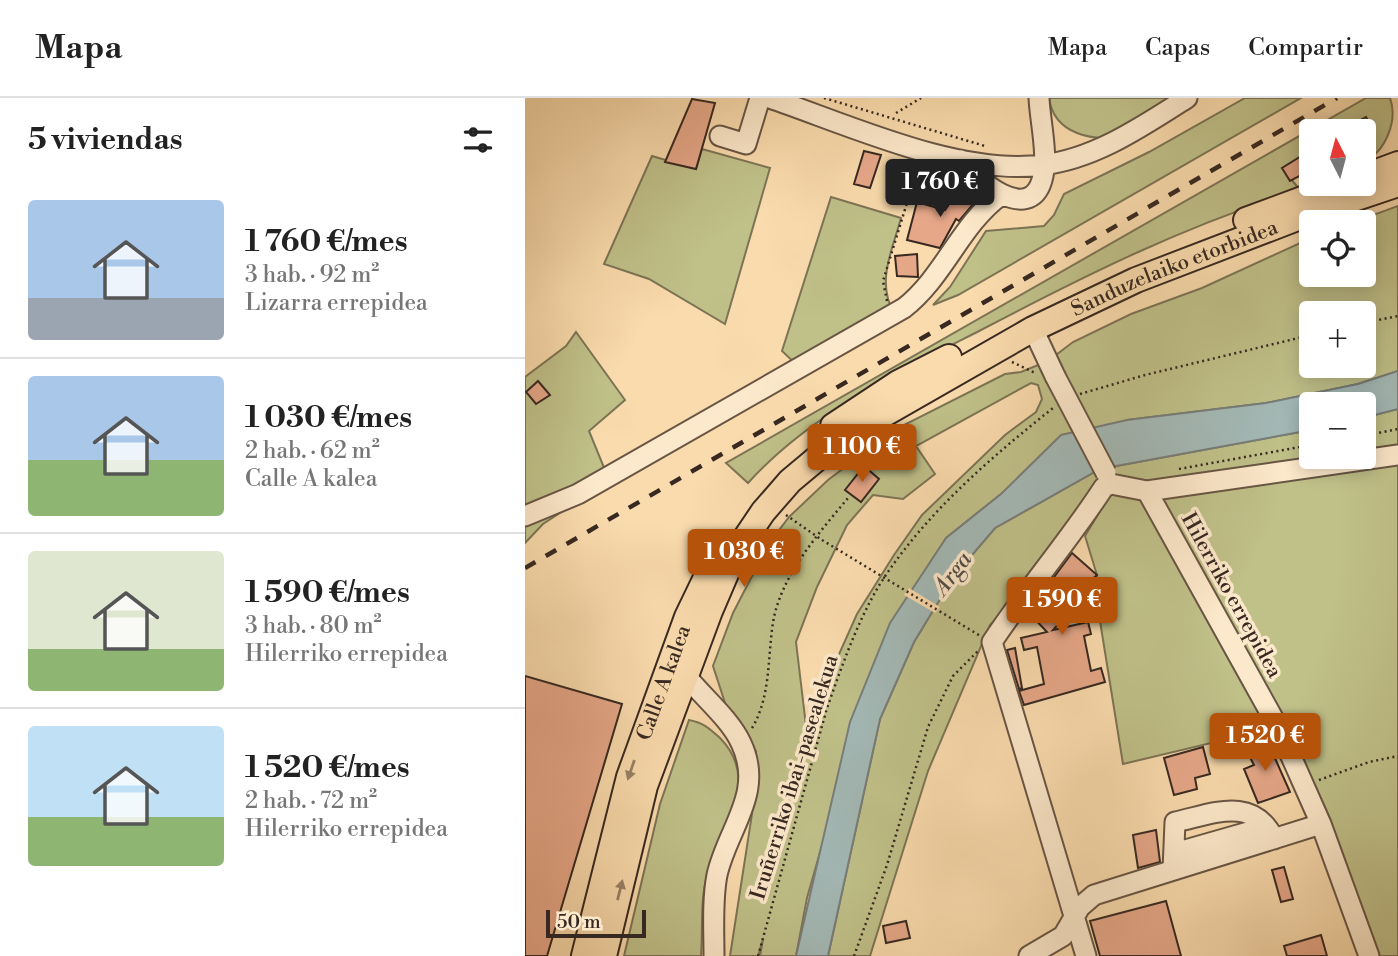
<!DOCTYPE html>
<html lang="es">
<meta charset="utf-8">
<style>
:root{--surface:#fff;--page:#f6f6f6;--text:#222;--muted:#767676;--line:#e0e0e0;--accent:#b45309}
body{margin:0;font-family:"Libre Bodoni",serif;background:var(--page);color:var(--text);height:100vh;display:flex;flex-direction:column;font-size:26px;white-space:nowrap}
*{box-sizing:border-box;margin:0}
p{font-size:23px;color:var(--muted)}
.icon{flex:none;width:38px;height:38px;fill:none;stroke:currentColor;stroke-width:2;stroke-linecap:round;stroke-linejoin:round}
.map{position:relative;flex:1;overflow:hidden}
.details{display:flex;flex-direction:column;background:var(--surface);width:525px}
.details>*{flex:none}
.needle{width:46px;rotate:354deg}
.fabs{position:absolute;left:774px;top:21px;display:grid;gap:14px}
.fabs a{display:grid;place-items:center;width:77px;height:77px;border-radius:7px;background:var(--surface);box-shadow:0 4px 18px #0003;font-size:35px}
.scale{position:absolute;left:21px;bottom:18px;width:100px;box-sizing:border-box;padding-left:7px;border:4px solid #372821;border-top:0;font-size:19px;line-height:24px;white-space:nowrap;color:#372821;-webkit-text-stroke:5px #fce8ca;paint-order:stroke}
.price{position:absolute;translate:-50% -60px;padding:0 16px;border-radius:7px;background:var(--accent);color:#fff;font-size:23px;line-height:46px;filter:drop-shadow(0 2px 4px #0008)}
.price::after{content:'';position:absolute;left:50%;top:42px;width:21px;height:16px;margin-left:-10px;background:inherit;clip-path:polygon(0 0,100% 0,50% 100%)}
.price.selected{background:#222;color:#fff}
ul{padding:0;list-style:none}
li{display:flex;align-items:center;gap:21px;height:175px;padding:0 28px}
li+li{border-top:2px solid var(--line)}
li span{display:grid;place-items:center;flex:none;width:196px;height:140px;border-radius:7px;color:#555}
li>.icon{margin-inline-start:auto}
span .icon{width:84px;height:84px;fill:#fffc;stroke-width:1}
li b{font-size:30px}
h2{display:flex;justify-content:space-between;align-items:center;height:84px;padding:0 28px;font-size:30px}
header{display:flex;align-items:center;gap:42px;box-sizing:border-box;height:98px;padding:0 35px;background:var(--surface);border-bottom:2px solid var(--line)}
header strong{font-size:33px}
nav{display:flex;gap:38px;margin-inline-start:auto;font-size:24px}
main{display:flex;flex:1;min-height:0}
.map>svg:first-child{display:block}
.green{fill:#c0c089;stroke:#7c7455;stroke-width:2;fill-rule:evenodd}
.water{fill:#a3b8b5;stroke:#787e7a;stroke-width:2}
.pier{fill:#fadbad}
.building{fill:#e6a788;stroke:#372821;stroke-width:2}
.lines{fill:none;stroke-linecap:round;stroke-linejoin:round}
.minor-casing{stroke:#685544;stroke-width:23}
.major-casing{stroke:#372821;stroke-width:28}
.path{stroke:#372821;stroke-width:2.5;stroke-dasharray:2 3.5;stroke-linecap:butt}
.minor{stroke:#fce8ca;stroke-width:19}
.major{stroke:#fadbad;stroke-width:24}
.rail{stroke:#372821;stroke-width:4.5;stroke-dasharray:12 12;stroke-linecap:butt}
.minor-bridge-casing{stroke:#685544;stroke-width:23;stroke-linecap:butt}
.path-bridge{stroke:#372821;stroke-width:2.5;stroke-dasharray:2 3.5;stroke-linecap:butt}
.minor-bridge{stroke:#fce8ca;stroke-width:19}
.oneway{fill:#988267}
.labels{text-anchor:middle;stroke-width:7;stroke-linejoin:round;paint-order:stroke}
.street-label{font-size:21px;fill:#372821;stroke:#fce8ca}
.water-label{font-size:23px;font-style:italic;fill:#524c46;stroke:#fce8ca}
</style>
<header>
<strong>Mapa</strong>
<nav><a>Mapa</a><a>Capas</a><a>Compartir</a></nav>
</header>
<main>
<section class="details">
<h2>5 viviendas<svg class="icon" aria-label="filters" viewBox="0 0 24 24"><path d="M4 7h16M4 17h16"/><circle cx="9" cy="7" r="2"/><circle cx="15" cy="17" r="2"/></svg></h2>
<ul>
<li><span style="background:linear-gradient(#a9c7e8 70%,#9aa5b1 0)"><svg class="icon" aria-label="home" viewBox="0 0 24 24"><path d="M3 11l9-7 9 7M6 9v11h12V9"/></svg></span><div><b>1 760 €/mes</b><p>3 hab. · 92 m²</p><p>Lizarra errepidea</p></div></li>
<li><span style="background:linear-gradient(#a9c7e8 60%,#8fb573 0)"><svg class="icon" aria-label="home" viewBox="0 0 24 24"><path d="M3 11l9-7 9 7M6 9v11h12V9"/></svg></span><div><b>1 030 €/mes</b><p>2 hab. · 62 m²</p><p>Calle A kalea</p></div></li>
<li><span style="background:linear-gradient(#dfe7d0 70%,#8fb573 0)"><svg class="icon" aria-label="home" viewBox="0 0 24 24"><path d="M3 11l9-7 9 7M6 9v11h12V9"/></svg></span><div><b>1 590 €/mes</b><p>3 hab. · 80 m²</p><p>Hilerriko errepidea</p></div></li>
<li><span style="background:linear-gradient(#bfe0f5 65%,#8fb573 0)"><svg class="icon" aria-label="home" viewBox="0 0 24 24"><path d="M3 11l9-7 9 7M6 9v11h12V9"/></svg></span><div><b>1 520 €/mes</b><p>2 hab. · 72 m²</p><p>Hilerriko errepidea</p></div></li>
</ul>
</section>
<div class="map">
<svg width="873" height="858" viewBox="0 0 873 858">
<rect width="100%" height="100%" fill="#fadbad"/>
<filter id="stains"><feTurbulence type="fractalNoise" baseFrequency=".00286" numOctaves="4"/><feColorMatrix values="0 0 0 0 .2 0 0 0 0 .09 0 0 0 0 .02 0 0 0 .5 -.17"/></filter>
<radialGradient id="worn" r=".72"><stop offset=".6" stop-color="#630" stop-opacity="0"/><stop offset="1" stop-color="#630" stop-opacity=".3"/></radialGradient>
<path class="green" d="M524,0H662C646,10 618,32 601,37C568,45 529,36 524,0Z
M720,0H776L433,197L408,207L425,189L461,133L519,128L529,117L539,96L624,54Z
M841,0H865C873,22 861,54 838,64V33H786V52L757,70L775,92C663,126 559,178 456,232C374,274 285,316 223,385L201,365Z
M177,51L245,70L200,226L124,181L79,166L127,58L171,71Z
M306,99L376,120C367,153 351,184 369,215L275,270L257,253Z
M873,108V273L833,286L741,305L602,322L476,396L421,440L301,733L282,800L271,858H235L238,841L233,858H205L227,716L231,653L198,610L200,605L188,568L208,515L243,447L264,419L303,382L369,332L480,276L496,274L523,263L548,244L606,216L677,190L786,140V177H838V124H829ZM786,215H838V268H786ZM506,285L513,287L517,301L511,314L480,337L397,417L369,457L332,516L306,574L286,639L282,636L271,544L292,489L322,427L348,397L378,401L410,376L391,348Z
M51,234L100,302L64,333L80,372L41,411L18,426L0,445V279L41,248Z
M873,311V858H844L753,629L598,666L570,492L572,477L560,438L583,400L465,527L403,673L345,858H303L355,621L389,544L429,478L470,430L575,371L786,332V359H838V320Z
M164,622C179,625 184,630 195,640C238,684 195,731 182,778C175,802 178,833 176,858H99L135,706Z"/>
<path class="water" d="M873,273V311L838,320V306H786V332L575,371L470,430L429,478L389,544L355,621L303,858H271L325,624L365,525L421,440L476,396L536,337L602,322L741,305L833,286Z"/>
<path class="pier" d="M384,490L415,509L410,515L379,497Z"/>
<path class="building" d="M167,1L190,5L171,71L140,64Z
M841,19L849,33H815Z
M786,52V72L765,83L757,70Z
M339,53L356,57L345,90L329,86Z
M437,87L456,97L434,123L431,121L415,150L382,142L392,104L420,112Z
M392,156L393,179L372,178L370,158Z
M13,283L25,297L11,306L1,294Z
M339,368L354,381L336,404L320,392Z
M547,455L572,477L550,497L555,502L528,532L563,524L566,536L559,538L566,573L576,570L580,584L499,607L494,593L519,586L512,549L499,552L496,540L522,534L503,514Z
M490,550L497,590L494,591L482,552Z
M0,578L97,606L22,858H0Z
M741,640L765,694L733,705L719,671L729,667L720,650Z
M678,649L685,676L670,680L672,691L649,697L639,660Z
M631,732L635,764L613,770L608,737Z
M759,769L768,801L756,804L747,772Z
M641,803L656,858H575L565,823Z
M381,823L385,840L361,845L358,828Z
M796,837L802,858H762L759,848Z"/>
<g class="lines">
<defs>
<path id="minor" d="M245,0C324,27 434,78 517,67C570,61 618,28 662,0
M195,38L221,46L235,0
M436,62C450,81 504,127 517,82C524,58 515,24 514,0
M508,231L530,278
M622,393L753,629L796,726L844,858
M0,418L53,396L379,210C419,179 435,127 476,97
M162,579C178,599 205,621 216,645C240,695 202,731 192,777C187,803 189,832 189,858
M650,755L741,729
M648,772L650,724C688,716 728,697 749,741
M504,858L538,838L555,809L569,797L796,726
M561,858L467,544C502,491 544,443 579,389L586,386L622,393L873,357"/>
<g id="major">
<path d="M838,79L873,66"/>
<path d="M721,122L818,86"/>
<path d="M308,328L373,285L424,259"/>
<path id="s1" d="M59,858L104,679L162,519L190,461"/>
<path id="s2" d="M79,858L120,688L185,513L209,457L238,414L265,383L314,342L508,231L611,182L775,119L873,86"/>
</g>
</defs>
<use href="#minor" class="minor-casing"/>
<use href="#major" class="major-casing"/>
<path class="path" d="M299,0L460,48
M371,15L396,0
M362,203L358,183L393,69
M838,225L873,218
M487,264L510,275
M555,296L620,277L786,237
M838,338L873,331
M654,371L786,347
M261,417L297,442
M227,630C247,597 242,555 249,519C259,474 294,435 323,400
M794,682L844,664L873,658
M233,858L302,610C317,568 332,524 355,486C399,417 464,361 528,310
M329,858L362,767L403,629L428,578L453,553"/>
<use href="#minor" class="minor"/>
<use href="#major" class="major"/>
<path class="rail" d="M0,470L812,0"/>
<defs>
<path id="minor-bridge" d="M530,278L581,375"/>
</defs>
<use href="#minor-bridge" class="minor-bridge-casing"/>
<path class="path-bridge" d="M297,442L457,539"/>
<use href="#minor-bridge" class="minor-bridge"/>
</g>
<defs><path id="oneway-solid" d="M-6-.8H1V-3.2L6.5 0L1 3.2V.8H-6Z" transform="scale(1.75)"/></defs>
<g class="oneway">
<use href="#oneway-solid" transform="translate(106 672) rotate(109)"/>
<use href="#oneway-solid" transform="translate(95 792) rotate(-76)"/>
</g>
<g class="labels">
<g class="street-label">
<text dy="7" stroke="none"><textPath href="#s2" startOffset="957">Sanduzelaiko etorbidea</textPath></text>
<text transform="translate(707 497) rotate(61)" y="7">Hilerriko errepidea</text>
<text dy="7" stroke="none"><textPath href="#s1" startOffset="285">Calle A kalea</textPath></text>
<text transform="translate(269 679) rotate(-73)" y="7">Iruñerriko ibai-pasealekua</text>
</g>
<g class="water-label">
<text transform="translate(427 475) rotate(-53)" y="8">Arga</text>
</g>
</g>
<rect width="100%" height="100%" filter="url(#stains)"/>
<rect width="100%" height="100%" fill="url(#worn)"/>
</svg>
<div class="fabs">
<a><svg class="needle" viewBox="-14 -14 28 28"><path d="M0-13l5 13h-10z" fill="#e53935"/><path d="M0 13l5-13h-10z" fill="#767676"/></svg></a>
<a><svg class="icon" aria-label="locate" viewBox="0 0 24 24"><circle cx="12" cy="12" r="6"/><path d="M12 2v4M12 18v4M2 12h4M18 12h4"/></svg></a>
<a>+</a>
<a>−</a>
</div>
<div class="scale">50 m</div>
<b class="price selected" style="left:415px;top:121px">1 760 €</b>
<b class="price" style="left:337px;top:386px">1 100 €</b>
<b class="price" style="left:219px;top:491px">1 030 €</b>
<b class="price" style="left:537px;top:539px">1 590 €</b>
<b class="price" style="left:740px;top:675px">1 520 €</b>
</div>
</main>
